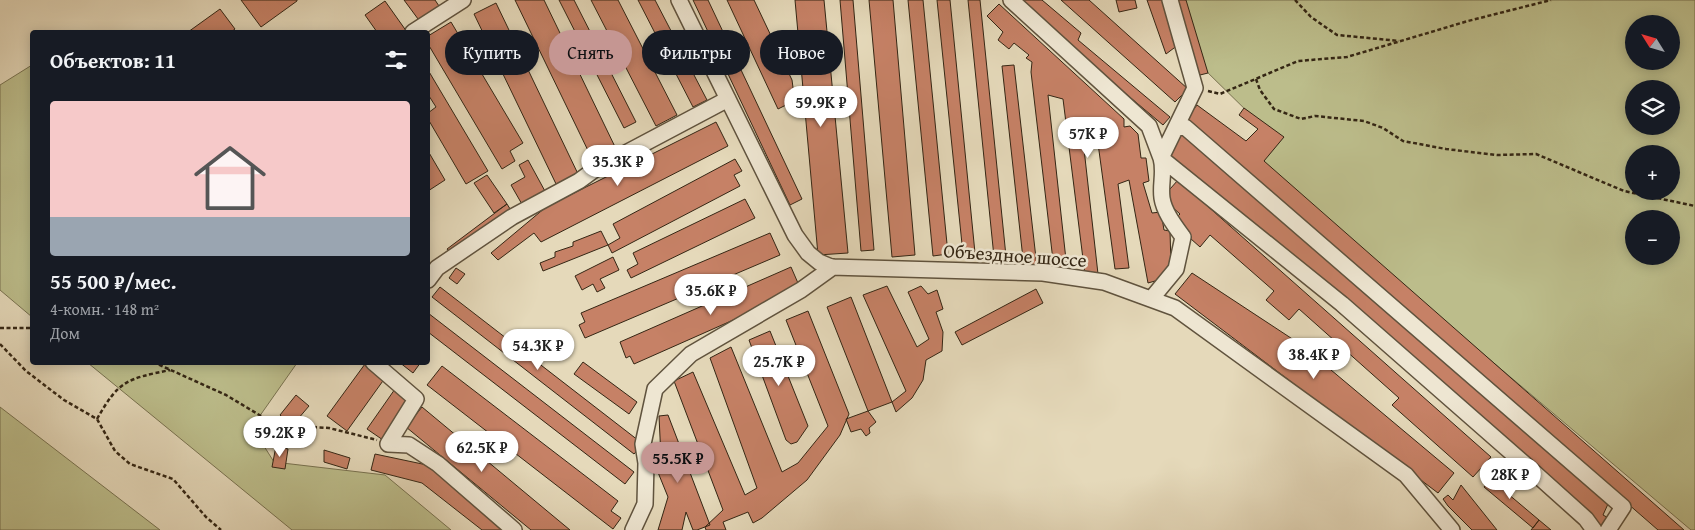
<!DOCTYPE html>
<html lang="ru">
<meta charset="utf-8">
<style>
:root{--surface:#171b24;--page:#20242c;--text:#f1f3f6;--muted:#9ea1a6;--accent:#c59692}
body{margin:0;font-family:"Gentium Book Plus",serif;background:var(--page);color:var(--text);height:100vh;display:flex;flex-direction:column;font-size:19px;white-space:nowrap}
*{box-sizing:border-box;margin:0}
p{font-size:16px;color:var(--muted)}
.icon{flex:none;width:28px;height:28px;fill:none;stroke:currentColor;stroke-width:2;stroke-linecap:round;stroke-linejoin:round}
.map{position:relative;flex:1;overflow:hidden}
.details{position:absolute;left:30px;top:30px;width:400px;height:335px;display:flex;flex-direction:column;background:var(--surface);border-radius:5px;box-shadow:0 2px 12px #0003}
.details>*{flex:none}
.hud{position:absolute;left:445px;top:30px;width:475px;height:45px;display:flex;gap:10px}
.needle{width:32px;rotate:307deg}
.buttons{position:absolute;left:1625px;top:15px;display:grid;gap:10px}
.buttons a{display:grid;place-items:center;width:55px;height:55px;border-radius:50%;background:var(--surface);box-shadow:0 2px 12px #0003;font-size:25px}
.price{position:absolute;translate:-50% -42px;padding:0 11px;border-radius:18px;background:#fff;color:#222;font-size:16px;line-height:32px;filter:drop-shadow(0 1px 2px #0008)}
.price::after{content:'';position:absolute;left:50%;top:30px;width:15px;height:11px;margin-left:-8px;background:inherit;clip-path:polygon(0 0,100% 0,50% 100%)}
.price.on{background:var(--accent);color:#111}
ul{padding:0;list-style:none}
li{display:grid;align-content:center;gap:10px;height:265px;padding:0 20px}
li span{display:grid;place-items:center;height:155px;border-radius:5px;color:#555}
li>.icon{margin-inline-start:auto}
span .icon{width:90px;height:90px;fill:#fffc;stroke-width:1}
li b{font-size:21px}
h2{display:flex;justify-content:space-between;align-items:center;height:60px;padding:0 20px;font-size:21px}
.tag{padding:0 18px;border-radius:22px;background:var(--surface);box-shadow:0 2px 12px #0003;font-size:18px;line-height:45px}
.tag.on{background:var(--accent);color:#111}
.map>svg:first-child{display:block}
.green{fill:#bcbd8b;stroke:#787250;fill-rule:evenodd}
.building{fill:#c68166;stroke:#342614}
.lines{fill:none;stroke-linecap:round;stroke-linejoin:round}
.minor-casing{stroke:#60533e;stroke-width:18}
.path{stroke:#342614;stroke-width:2.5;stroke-dasharray:4 2.5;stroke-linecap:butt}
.minor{stroke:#eee6d2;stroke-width:15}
.labels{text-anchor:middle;stroke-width:5;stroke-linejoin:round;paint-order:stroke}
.street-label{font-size:19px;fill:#342614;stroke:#eee6d2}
</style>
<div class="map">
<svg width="1695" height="530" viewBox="0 0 1695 530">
<rect width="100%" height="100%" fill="#e5d9ba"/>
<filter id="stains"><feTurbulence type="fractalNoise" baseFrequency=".004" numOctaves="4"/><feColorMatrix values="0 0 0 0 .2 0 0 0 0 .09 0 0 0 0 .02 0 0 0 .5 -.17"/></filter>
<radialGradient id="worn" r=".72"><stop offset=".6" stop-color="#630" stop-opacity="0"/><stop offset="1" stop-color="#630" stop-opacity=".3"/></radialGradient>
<path class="green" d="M1184,0H1695V530H1691L1266,170L1256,120L1203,68ZM1634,24H1671V61H1634ZM1634,89H1671V126H1634ZM1634,154H1671V191H1634ZM1634,219H1671V256H1634Z
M32,65V317L0,290V85Z
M88,363H297L252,427L274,462L385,475L451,530H292Z
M0,407L160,530H0Z"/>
<path class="building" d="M241,0H297V1L261,27Z
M404,0H435L441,9L421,23Z
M515,0H544L618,153L595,165Z
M559,0H574L636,122L624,128Z
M591,0H618L677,115L656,126Z
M638,0H655L707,100L693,107Z
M693,0H708L802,199L790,205Z
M727,0H754L792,80L794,95L787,97L790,103L778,109Z
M795,0H824L848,253L818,255Z
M840,0H853L874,250L861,251Z
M869,0H893L915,255L892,257Z
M908,0H923L948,254L933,256Z
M937,0H950L975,253L963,254Z
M968,0H980L1007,266L995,267Z
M1014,0H1042L1081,33L1078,40L1170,117L1163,125Z
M1061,0H1089L1188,89L1175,102Z
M1116,0H1135L1137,8L1119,12Z
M1147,0H1162L1178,45L1166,54Z
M1173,0H1186L1208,73L1196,76Z
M385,1L407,32H377L365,15Z
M496,3L579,176L557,186L474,14Z
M999,4L1124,119V127L1130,126L1138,134L1141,158H1146L1149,181L1143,183L1152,213L1161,212L1164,230L1170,231L1171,265L1162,279L1148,283L1129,180L1118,184L1129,268L1115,269L1097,136L1081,122L1098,274L1085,275L1063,99L1048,95L1067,269H1054L1031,72L1032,62L1026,58L1029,55L1014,43L1009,49L998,40L1003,32L987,16Z
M220,9L235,29L231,32H188Z
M451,22L523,143L510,151L515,161L502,169L428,44V36Z
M1014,65L1037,267L1024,268L1002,66Z
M428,70L488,171L466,184L428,119V113L436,107L429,96L428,97Z
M1197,105L1246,141L1258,129L1239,115L1244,108L1284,137L1264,161L1684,530H1658L1186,119Z
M716,122L728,146L541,242L534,233L498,260L491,253L546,207Z
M1182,134L1608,504L1603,515L1614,521L1606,530H1590L1161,158Z
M428,151L445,180L428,191Z
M735,159L742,171L734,175L740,186L612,253L608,245L620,238L613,224Z
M528,160L546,193L523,206L511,185L525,177L519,165Z
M487,175L507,204L494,213L474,183Z
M1178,180L1491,457L1473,477L1392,405L1399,398L1299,309L1289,320L1266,300L1274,291L1210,235L1200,247L1172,222L1180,214L1162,198Z
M745,199L755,218L631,278L627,270L638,264L633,253Z
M507,204L512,212L453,257L447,249Z
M601,231L608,245L543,271L540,263L555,257V252L573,246V242Z
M770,233L780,255L585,338L579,325L585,322L581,313Z
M613,257L619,270L600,279L605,288L597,292L593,284L582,290L575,276Z
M791,267L801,290L634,364L630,356L626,358L620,342Z
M456,268L465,274L457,284L449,278Z
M1192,273L1300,344L1454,473L1438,493L1175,294Z
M887,286L917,347L929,339L908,292L921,286L928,294L937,290L943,309L936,312L943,332L942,351L926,360L923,380L912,398L896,412L892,402L906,391L863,295Z
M440,287L643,444L634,454L432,297Z
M1036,289L1043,303L962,345L955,332Z
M851,297L892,402L868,411L827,307Z
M808,311L849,414L840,435L807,480L762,518L753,523L748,512L723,522L726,530H706L705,527L723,510L674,381L693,372L745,495L757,488L710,358L731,347L782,472L798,463L828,426L786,320Z
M428,313L634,472L625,484L428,332Z
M770,331L808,426L797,442L791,444L786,440L749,340Z
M399,362H421L413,373Z
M583,362L637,402L629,414L574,374Z
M365,364L385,378L347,431L327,416Z
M442,366L618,501L611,511L621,518L613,529L427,385Z
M395,389L411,400L383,440L367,429Z
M296,395L309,406L292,426L280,415Z
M422,407L570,530H531L406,427Z
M868,411L876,422L869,428L870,433L866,436L861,429L851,432L846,419Z
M668,415L710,525L697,530H693L686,512L682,530H658L668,497L655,465L661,458L659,416Z
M276,446L288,449L285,469L272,467Z
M324,450L350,458L347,469L324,462Z
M375,454L427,465L508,530H482L422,483L371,470Z
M1495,473L1506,482L1501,488L1539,520L1533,528L1484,487Z
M1461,485L1497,530H1472L1448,506L1443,499L1448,495L1453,500Z
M1539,520L1551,530H1531Z"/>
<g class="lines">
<defs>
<path id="minor" d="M679,0L795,235L808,253L819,262L831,267L1043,273L1104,282L1175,308L1406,475L1452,530
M1011,0L1149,126L1161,158L1342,304L1528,467L1586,519L1594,530
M413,32L463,0
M1176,128L1185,127L1623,507L1608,530
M428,280L437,268L512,217L579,181L594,170L728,99
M1152,298L1176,269L1183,237C1175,226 1164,212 1162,198C1160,184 1165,172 1161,158L1195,88L1170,0
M373,362L416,399L388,444L409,445L438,464L514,530
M633,530L645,504L646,463L643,444L655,389L691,354L801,290L833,267"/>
</defs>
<use href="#minor" class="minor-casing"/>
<path class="path" d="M1295,0L1311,17L1337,35L1399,41
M1256,79L1260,90L1274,109L1301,119L1315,116L1364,121L1383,128L1403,141L1446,149L1497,155L1536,154L1624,191L1695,206
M1208,91L1220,94L1298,61L1347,57L1468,21L1551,0
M0,328H32
M0,344L26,371L64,400L97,419L115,451L130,464L173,479L206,517L221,530
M153,362L226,395L276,425L329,428L377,440
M97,419C119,380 127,379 170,370"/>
<use href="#minor" class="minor"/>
</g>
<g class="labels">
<g class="street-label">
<text transform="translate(1015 255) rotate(4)" y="7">Объездное шоссе</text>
</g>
</g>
<rect width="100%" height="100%" filter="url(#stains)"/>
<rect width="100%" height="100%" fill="url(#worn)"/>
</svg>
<div class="buttons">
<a><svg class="needle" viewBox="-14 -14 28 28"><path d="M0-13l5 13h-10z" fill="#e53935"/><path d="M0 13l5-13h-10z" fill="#9ea1a6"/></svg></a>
<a><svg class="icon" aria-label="layers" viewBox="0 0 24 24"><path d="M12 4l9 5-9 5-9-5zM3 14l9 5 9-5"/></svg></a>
<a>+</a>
<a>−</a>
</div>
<b class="price" style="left:821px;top:128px">59.9K ₽</b>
<b class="price" style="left:1088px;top:159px">57K ₽</b>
<b class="price" style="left:618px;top:187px">35.3K ₽</b>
<b class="price" style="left:711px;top:316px">35.6K ₽</b>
<b class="price" style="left:538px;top:371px">54.3K ₽</b>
<b class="price" style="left:1314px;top:380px">38.4K ₽</b>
<b class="price" style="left:779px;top:387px">25.7K ₽</b>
<b class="price" style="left:280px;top:458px">59.2K ₽</b>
<b class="price" style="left:482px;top:473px">62.5K ₽</b>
<b class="price on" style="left:678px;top:484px">55.5K ₽</b>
<b class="price" style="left:1510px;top:500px">28K ₽</b>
<div class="hud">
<a class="tag">Купить</a>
<a class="tag on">Снять</a>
<a class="tag">Фильтры</a>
<a class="tag">Новое</a>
</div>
<section class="details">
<h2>Объектов: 11<svg class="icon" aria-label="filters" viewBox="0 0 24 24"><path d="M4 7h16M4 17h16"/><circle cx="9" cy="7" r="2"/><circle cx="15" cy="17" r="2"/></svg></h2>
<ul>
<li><span style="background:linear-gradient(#f6c9c9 75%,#9aa5b1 0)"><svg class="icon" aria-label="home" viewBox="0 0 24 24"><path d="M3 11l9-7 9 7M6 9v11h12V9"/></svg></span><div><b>55 500 ₽/мес.</b><p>4-комн. · 148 m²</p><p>Дом</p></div></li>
</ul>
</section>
</div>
